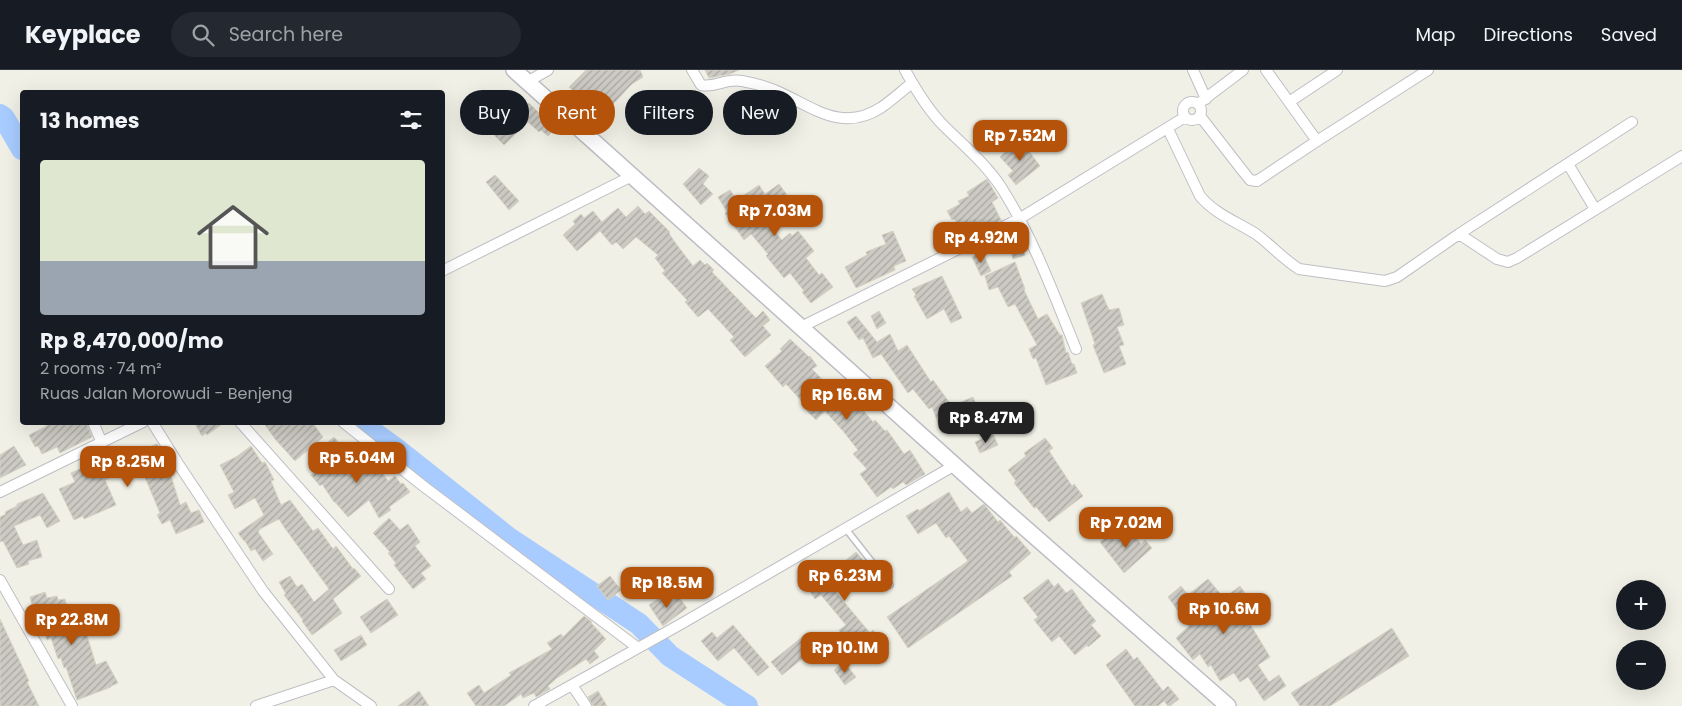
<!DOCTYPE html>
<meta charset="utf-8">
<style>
:root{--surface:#171b24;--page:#242831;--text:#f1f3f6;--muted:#9ea1a6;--line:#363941;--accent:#b45309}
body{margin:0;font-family:Poppins,sans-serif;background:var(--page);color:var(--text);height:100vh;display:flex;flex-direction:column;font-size:19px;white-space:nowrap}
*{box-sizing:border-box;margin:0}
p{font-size:16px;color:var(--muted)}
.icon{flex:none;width:28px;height:28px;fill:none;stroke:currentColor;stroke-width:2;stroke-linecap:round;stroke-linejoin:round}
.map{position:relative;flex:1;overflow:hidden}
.sheet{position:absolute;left:20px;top:20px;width:425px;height:335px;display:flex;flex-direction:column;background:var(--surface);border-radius:5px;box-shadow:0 5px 20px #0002}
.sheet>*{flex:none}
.top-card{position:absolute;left:460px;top:20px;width:475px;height:45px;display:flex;gap:10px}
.fabs{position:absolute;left:1616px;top:510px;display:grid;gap:10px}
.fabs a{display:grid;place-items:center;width:50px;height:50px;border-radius:50%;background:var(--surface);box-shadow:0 5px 20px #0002;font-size:25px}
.price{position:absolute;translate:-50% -42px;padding:0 11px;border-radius:10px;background:var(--accent);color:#fff;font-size:16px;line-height:32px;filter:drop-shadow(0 1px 2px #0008)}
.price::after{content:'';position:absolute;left:50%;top:30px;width:15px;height:11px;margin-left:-8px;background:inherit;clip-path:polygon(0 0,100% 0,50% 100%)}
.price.on{background:#222;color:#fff}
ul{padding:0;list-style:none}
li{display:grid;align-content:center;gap:10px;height:265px;padding:0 20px}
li+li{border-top:1px solid var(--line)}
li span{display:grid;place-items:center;height:155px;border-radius:5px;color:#555}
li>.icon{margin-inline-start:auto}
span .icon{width:90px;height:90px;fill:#fffc;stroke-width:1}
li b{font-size:21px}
h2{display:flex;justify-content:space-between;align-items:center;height:60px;padding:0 20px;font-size:21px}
.tag{padding:0 18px;border-radius:22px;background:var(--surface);box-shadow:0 5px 20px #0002;font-size:18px;line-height:45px}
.tag.on{background:var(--accent);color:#fff}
header{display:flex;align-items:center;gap:30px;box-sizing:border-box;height:70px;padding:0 25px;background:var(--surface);border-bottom:1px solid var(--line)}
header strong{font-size:24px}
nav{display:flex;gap:28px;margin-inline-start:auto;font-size:18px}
.search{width:350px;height:45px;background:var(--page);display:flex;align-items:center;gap:12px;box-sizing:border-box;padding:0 18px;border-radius:28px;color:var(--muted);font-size:19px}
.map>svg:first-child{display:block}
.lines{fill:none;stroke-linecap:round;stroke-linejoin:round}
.river{stroke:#a8ccff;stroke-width:22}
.building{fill:url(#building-hatch);stroke:#d6d3c4}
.service-casing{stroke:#bebfc5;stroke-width:8}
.minor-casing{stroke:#bebfc5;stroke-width:12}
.secondary-casing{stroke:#bcbdc4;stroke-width:18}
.service{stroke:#fff;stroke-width:5}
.minor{stroke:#fff;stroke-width:10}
.secondary{stroke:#fff;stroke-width:15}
</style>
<header>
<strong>Keyplace</strong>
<div class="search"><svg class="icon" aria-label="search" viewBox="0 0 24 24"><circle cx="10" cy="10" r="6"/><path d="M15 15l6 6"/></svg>Search here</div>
<nav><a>Map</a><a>Directions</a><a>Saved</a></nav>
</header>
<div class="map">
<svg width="1682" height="636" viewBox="0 0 1682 636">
<defs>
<pattern id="building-hatch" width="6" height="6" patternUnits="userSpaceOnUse" patternTransform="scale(1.25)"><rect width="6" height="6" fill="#cccac3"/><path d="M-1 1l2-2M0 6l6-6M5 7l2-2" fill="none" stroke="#a9a7a2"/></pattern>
</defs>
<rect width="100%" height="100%" fill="#f1f0e6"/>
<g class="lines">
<path class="river" d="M0,45L4,48L22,79
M359,352L399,381L510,469L639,554L670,586L747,636"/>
</g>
<path class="building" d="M586,0H640L643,7L632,14L601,47L569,17Z
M705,0H739L730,4L709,8Z
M518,27L527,35L529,33L539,43L540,41L557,57L548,66L541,60L539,62L528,52L504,75L488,59Z
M1020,69L1040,96L1016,115L1008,105L1013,101L1000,87Z
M699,98L709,106L703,114L713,124L701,135L683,114Z
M495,105L519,131L509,140L486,112Z
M987,109L998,128L992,132L1001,150L986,158L982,151L965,164L954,149L952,150L947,141L960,134L958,131L969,126L967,122Z
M779,114L790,129L765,151L782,170L790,163L792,166L798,161L814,181L806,188L819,205L822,203L833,217L811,233L802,222L804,221L790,203L784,208L766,186L768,184L751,164L744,170L725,143L727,142L718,127L730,120L737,130L759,115L765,124Z
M638,136L645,144L649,141L670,162L669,163L674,171L693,196L700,190L705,195L707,193L714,200L712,202L756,248L763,241L770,250L763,256L771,265L745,287L730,270L734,267L708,239L698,247L685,232L687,230L662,203L665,201L655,188L658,185L636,167L623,179L616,172L612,175L600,161L577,181L563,165L575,154L573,151L581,144L584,148L593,141L602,152L618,138L626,147Z
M893,161L906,191L894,196L895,200L856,218L845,197L867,185L866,182L886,174L882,165Z
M1020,170L1025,185L1013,189L1008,174Z
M982,182L991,201L981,206L972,187Z
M1015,192L1025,219L1024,220L1038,249L1047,244L1060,265H1062L1066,283L1068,282L1072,294H1074L1077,303L1046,315L1036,288L1033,289L1029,279L1037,275L1015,234L1008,237L998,217L989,220L985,206Z
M942,206L962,248L951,253L944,239L927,249L914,226L916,225L912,219Z
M1102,224L1109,240L1119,238L1124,255L1117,257L1124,275L1119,276L1126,294L1104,303L1093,275L1095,274L1081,233Z
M879,241L886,253L877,259L871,246Z
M856,246L877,272L890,264L898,281L907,275L931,312L933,310L952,336L973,327L980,344L942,363L932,337L929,339L913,319L908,323L881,284L873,288L863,268L859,270L847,252Z
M790,269L809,287L810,286L817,296L812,299L830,317L832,314L843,325L847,321L873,352L875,350L885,361L887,360L904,384L910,380L925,404L906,415L903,412L893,419L891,417L877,427L860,404L867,399L853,384L858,380L843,361L825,341L816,350L807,341L809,339L786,314L783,317L765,296L782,281L780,279Z
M45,352H86L92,367L60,383L57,377L42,384L38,376L35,377L29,365L47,356Z
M194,352H225L207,365L206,363L202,366Z
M263,352H312L323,367L295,391L275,369Z
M993,364L998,375L980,383L975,372Z
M334,367L344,379L340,381L352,398L358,393L365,401L370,397L375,403L380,400L388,411L395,406L401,414L403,413L410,422L389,437L391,440L379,448L369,430L348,447L335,432H334L322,414L320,416L311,405L332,388L323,376Z
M1045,368L1053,378L1049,381L1072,416L1074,414L1083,426L1049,452L1036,437L1034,438L1014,413L1016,411L1008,400L1026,386L1024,383Z
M157,374L171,406L180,435L186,432L191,443L199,440L204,452L176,464L170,450L162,454L157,445L160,443L139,393L105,410L116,435L84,449L83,446L74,450L59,419L75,412L71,403L92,393L91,392L123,378L127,386Z
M14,376L26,395L0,408V385Z
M251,376L262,393L265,392L274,410L271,411L281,435L290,430L313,461L318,458L333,479L336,476L353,499L354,498L361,506L333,529L342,543L312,565L302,551L303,550L284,525L286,524L279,512L290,506L297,517L302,514L314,532L329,519L284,457L279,449L260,459L258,462L273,484L263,491L255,479L251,481L245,471H244L238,463L264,445L255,428L235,439L228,425L234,422L220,395L236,387Z
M949,422L961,442L967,437L972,443L984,434L998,452L1000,450L1015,468L1016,466L1031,483L1009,502L1012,506L908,578L887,547L968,491L949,466L946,468L936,453L918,464L906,446L918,439L919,441Z
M43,423L60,451L47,458L40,445L14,456L23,475L37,470L42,487L28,491L29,494L17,498L3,471L0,472V447L6,444L5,442L17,436V434Z
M389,448L400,460L408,454L420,472L415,476L431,496L421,503L426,509L413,519L394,495L396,493L388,483L390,482L373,463Z
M1129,458L1141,474L1145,470L1152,478L1124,503L1100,472L1110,464L1114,470Z
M856,482L870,498L863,504L865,506L856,513L854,511L835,521L870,563L873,560L882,572L858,589L839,560L846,555L821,525L815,529L806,515L818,506L816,501L831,493L835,499Z
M610,506L621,520L608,530L597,516Z
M1048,509L1054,517L1058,513L1066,523L1072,519L1085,538L1096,551L1091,555L1101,566L1088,577L1087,575L1075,585L1059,566L1052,572L1034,550L1038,547L1023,528Z
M1208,509L1224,528L1240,516L1250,530L1249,531L1260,548L1250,554L1270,587L1258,595L1269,612L1279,605L1286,616L1264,631L1248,607L1240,612L1234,603L1220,611L1211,595L1208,597L1200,584L1193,590L1176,568L1189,556L1168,527L1181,516L1188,525Z
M45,522L47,528L57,526L58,530L65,529L69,546L80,543L96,595L106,591L118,613L111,616V617L77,630L66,597L64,598L61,588L58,589L51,568L47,570L38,544L35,545L30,527Z
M664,525L669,533L678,526L687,538L663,556L649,535Z
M387,529L398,545L371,563L360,547Z
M584,546L592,552L591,553L606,569L594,581L599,587L590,594L586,589L557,608L548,616L550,619L536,627L534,623L523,628L521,624L504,636H476L467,623L479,615L484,623L511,605L509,603L552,579L547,573L561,564L563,567Z
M0,549L29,611L27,612L39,636H0Z
M733,555L769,597L758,606L734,578L718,591L701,571L712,562L717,568Z
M1392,558L1409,586L1330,636H1300L1291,623Z
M806,564L816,578L782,605L771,592Z
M361,565L367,575L341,591L334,580Z
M1126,579L1134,590L1137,587L1163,621L1168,616L1179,629L1170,636H1168L1164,631L1158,636H1135L1106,595Z
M844,592L856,607L845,615L834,600Z
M419,621L429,636H398Z
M598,621L607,636H593L588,627Z"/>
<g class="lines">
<defs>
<path id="service" d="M846,459L890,515"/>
<path id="minor" d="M692,0L701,15C716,18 725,8 742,11C753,13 768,17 779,22C814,38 843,63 882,37C892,30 902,21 912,13
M905,0C916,20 928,40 944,56C964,76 985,93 1001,117C1033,167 1054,225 1076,279
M1193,0L1206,29
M1266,0L1317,71
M527,12L548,0
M1183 41a9 9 0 1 1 18 0a9 9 0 1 1-18 0Z
M1289,32L1337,0
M1198,34L1243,0
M1200,46L1242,100L1250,110L1257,111L1317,71L1428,0
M1168,59L1200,126C1215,144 1237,152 1256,164C1271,175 1283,189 1299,199L1385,211L1397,207L1459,164L1632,52
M1568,94L1595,139
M1459,164L1497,189L1508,192L1517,188L1682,86
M442,201L632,106
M801,257L1019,149L1185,47
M93,352L102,373
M152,352L177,392L263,521L334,610L371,636
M240,352L389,519
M343,352L422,415L638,578
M0,422L143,352
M0,510L72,636
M572,615L586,636
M256,636L334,610
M534,636L681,554L955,395"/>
<path id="secondary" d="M514,0L1008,443L1228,636"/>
</defs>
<use href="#service" class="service-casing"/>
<use href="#minor" class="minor-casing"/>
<use href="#secondary" class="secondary-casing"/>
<use href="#service" class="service"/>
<use href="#minor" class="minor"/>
<use href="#secondary" class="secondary"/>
</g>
</svg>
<div class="fabs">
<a>+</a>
<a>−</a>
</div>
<b class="price" style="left:1020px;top:92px">Rp 7.52M</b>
<b class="price" style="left:775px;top:167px">Rp 7.03M</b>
<b class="price" style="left:981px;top:194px">Rp 4.92M</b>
<b class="price" style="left:847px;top:351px">Rp 16.6M</b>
<b class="price on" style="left:986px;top:374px">Rp 8.47M</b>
<b class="price" style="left:357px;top:414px">Rp 5.04M</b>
<b class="price" style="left:128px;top:418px">Rp 8.25M</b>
<b class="price" style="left:1126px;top:479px">Rp 7.02M</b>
<b class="price" style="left:845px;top:532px">Rp 6.23M</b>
<b class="price" style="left:667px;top:539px">Rp 18.5M</b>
<b class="price" style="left:1224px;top:565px">Rp 10.6M</b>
<b class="price" style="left:72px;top:576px">Rp 22.8M</b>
<b class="price" style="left:845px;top:604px">Rp 10.1M</b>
<div class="top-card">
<a class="tag">Buy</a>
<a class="tag on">Rent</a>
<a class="tag">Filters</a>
<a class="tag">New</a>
</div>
<section class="sheet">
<h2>13 homes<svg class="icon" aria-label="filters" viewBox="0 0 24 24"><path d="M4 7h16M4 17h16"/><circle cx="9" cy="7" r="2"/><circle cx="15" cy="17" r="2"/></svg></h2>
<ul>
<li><span style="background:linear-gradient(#dfe7d0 65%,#9aa5b1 0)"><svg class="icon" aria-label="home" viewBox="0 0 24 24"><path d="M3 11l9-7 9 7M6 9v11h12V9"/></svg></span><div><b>Rp 8,470,000/mo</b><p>2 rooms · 74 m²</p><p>Ruas Jalan Morowudi - Benjeng</p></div></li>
</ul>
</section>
</div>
